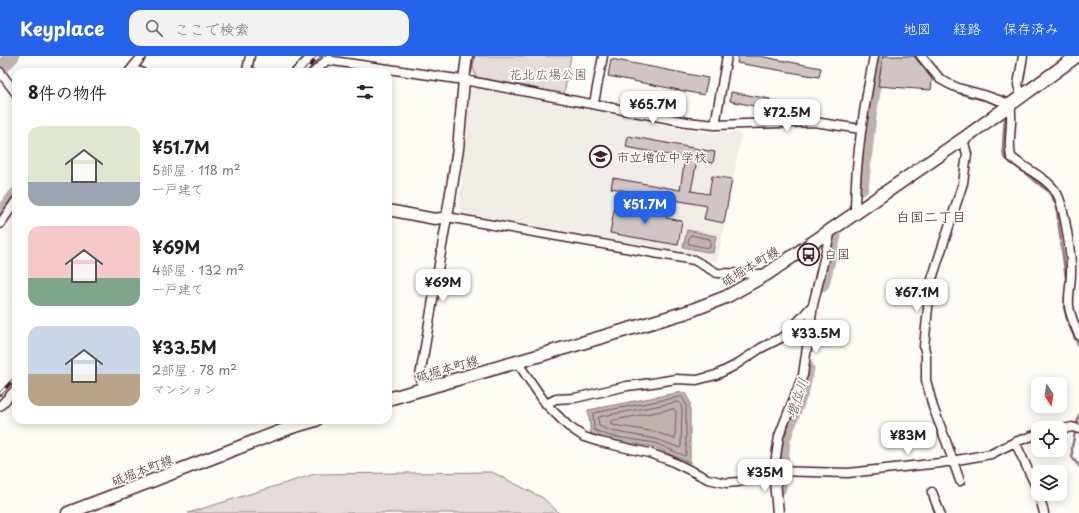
<!DOCTYPE html>
<html lang="ja">
<meta charset="utf-8">
<style>
:root{--surface:#fff;--page:#f2f2f2;--text:#222;--muted:#767676;--accent:#2563eb}
body{margin:0;font-family:"Playpen Sans","Klee One",sans-serif;background:var(--page);color:var(--text);height:100vh;display:flex;flex-direction:column;font-size:15px;white-space:nowrap}
*{box-sizing:border-box;margin:0}
p{font-size:13px;color:var(--muted)}
.icon{flex:none;width:22px;height:22px;fill:none;stroke:currentColor;stroke-width:2;stroke-linecap:round;stroke-linejoin:round}
.map{position:relative;flex:1;overflow:hidden}
.panel{position:absolute;left:12px;top:12px;width:380px;height:356px;display:flex;flex-direction:column;background:var(--surface);border-radius:12px;box-shadow:0 2px 10px #0003}
.panel>*{flex:none}
.needle{width:26px;rotate:168deg}
.fabs{position:absolute;left:1031px;top:321px;display:grid;gap:8px}
.fabs a{display:grid;place-items:center;width:36px;height:36px;border-radius:8px;background:var(--surface);box-shadow:0 2px 10px #0003;font-size:20px}
.price{position:absolute;translate:-50% -34px;padding:0 9px;border-radius:8px;background:#fff;color:#222;font-size:13px;line-height:26px;filter:drop-shadow(0 1px 2px #0008)}
.price::after{content:'';position:absolute;left:50%;top:24px;width:12px;height:9px;margin-left:-6px;background:inherit;clip-path:polygon(0 0,100% 0,50% 100%)}
.price.current{background:var(--accent);color:#fff}
ul{padding:0;list-style:none}
li{display:flex;align-items:center;gap:12px;height:100px;padding:0 16px}
li span{display:grid;place-items:center;flex:none;width:112px;height:80px;border-radius:12px;color:#555}
li>.icon{margin-inline-start:auto}
span .icon{width:48px;height:48px;fill:#fffc;stroke-width:1}
li b{font-size:17px}
h2{display:flex;justify-content:space-between;align-items:center;height:48px;padding:0 16px;font-size:17px}
header{display:flex;align-items:center;gap:24px;box-sizing:border-box;height:56px;padding:0 20px;background:var(--accent);color:#fff}
header strong{font-size:19px}
nav{display:flex;gap:22px;margin-inline-start:auto;font-size:14px}
.search{width:280px;height:36px;background:var(--page);display:flex;align-items:center;gap:10px;box-sizing:border-box;padding:0 14px;border-radius:12px;color:var(--muted);font-size:15px}
.map>svg:first-child{display:block}
.built{fill:#f0ece8}
.green{fill:#e3dcda;stroke:#967e82}
.water{fill:#c0b1b1;stroke:#91777b}
.lines{fill:none;stroke-linecap:round;stroke-linejoin:round}
.shore{stroke:#795961;stroke-width:1}
.stream{stroke:#91777b;stroke-width:2.5}
.river{stroke:#c0b1b1;stroke-width:15}
.building{fill:#d0c5c4;stroke:#4a1f2b}
.minor-casing{stroke:#4a1f2b;stroke-width:11}
.tertiary-casing{stroke:#4a1f2b;stroke-width:13}
.secondary-casing{stroke:#4a1f2b;stroke-width:15}
.minor{stroke:#fdfcf7;stroke-width:8}
.tertiary{stroke:#fdfcf7;stroke-width:10}
.secondary{stroke:#fdfcf7;stroke-width:12}
.rail-casing{stroke:#4a1f2b;stroke-width:4}
.rail{stroke:#fdfcf7;stroke-width:2.5;stroke-dasharray:8;stroke-linecap:butt}
.labels{text-anchor:middle;stroke-width:3.5;stroke-linejoin:round;paint-order:stroke}
.park-label{font-size:13px;fill:#704e57;stroke:#fdfcf7}
.poi-label{font-size:13px;fill:#4a1f2b;stroke:#fdfcf7;text-anchor:start}
.street-label{font-size:13px;fill:#4a1f2b;stroke:#fdfcf7}
.neighbourhood-label{font-size:14px;fill:#4a1f2b;stroke:#fdfcf7}
.water-label{font-size:14px;font-style:italic;fill:#73525a;stroke:#fdfcf7}
</style>
<header>
<strong>Keyplace</strong>
<div class="search"><svg class="icon" aria-label="search" viewBox="0 0 24 24"><circle cx="10" cy="10" r="6"/><path d="M15 15l6 6"/></svg>ここで検索</div>
<nav><a>地図</a><a>経路</a><a>保存済み</a></nav>
</header>
<div class="map">
<svg width="1079" height="457" viewBox="0 0 1079 457">
<rect width="100%" height="100%" fill="#fdfcf7"/>
<filter id="ink" filterUnits="userSpaceOnUse"><feTurbulence type="fractalNoise" baseFrequency=".025" numOctaves="2"/><feDisplacementMap in="SourceGraphic" scale="8" xChannelSelector="R" yChannelSelector="G"/><feConvolveMatrix kernelMatrix="1 2 1 2 8 2 1 2 1" color-interpolation-filters="sRGB"/></filter>
<g filter="url(#ink)">
<path class="built" d="M475,32L708,77H738L741,80L717,206L698,199L591,179L464,159L459,154L470,34Z"/>
<path class="green" d="M475,0H571L564,38L476,21L473,11Z
M492,416L543,442L559,457H188L315,418Z"/>
<path class="water" d="M687,174L716,180L713,197L683,191Z
M681,336L685,337L690,346V407L654,391L609,384L591,378L588,354Z"/>
<g class="lines">
<path class="shore" d="M691,179L710,183V191L708,192L689,188L688,186Z
M682,341L686,348V398L685,400L655,387L610,380L594,374L593,358L594,357Z
M679,346L681,349L682,354L681,390L680,392L656,383L611,375L599,370L598,362L599,361Z
M674,353L676,355L675,381L674,383L656,376L613,369L610,367L611,365Z"/>
<path class="stream" d="M915,0L930,19L936,23
M468,18L471,16L474,0
M950,33C964,41 982,42 997,48
M1005,60L1003,91L1004,101L1048,135L1056,148L1067,230
M1065,241L1064,251L1068,267L1079,291
M1079,359L1072,391V401L1079,410"/>
<path class="river" d="M0,13L12,0
M861,132L869,60L879,0
M0,160L16,139
M822,228L834,180
M779,432L783,383L802,334L807,312"/>
</g>
<path class="building" d="M738,0H759L821,12L819,21L737,7Z
M883,0H914L932,23L931,34L878,30Z
M611,3L708,22L704,39L608,20Z
M731,36L770,43L768,53L730,45Z
M628,80L715,96L713,107L697,104L691,135L709,138L712,120L732,123L724,167L704,163L707,150L611,132L613,122L680,134L685,102L626,91Z
M615,149L666,158V162L682,165L678,189L610,177Z"/>
<g class="lines">
<defs>
<path id="minor" d="M250,0L247,14L252,16
M921,0L940,23L949,28L958,32L984,39L1010,48C1014,66 1007,83 1011,101C1025,113 1046,121 1056,136C1064,147 1072,202 1071,217C1071,228 1068,239 1069,250C1070,260 1075,270 1079,279
M326,4L464,24L687,66L715,69L814,66L861,73
M131,14L141,16
M0,16L16,37
M129,16L142,0
M296,16L312,0
M314,16L329,2
M1021,39L1018,29L1023,0
M594,47L603,0
M715,69L727,0
M855,157C855,104 864,52 874,0
M0,168L16,145
M517,306L546,348L568,370L584,381L600,386L649,397L669,404L708,423L726,427L739,426L755,422L774,415L848,417L940,407L991,398L1015,386L1038,378
M423,333L420,320L447,161L694,204L717,217L766,218
M546,348L556,343L575,342L627,330L652,327L676,323L697,324L716,319L734,310L761,292L785,280L813,249
M0,350L16,333
M1060,374L1072,371L1079,373
M1015,386L1038,435
M774,415L779,380L803,319L813,249L831,174
M960,425L946,385L933,351L926,324V299L924,291L929,242L932,223L963,127L967,98L963,83
M932,436L940,457
M1039,438L1044,457"/>
<path id="tertiary" d="M388,154L435,163L447,161L458,93L464,24L467,0
M774,415L778,457"/>
<path id="secondary" d="M388,343L517,306L687,256L726,241L767,218L831,174L963,83L1077,0
M68,457L292,371L316,364"/>
</defs>
<use href="#minor" class="minor-casing"/>
<use href="#tertiary" class="tertiary-casing"/>
<use href="#secondary" class="secondary-casing"/>
<use href="#minor" class="minor"/>
<use href="#tertiary" class="tertiary"/>
<use href="#secondary" class="secondary"/>
<defs>
<path id="rail" d="M304,16L319,0
M0,338L16,321"/>
</defs>
<use href="#rail" class="rail-casing"/>
<use href="#rail" class="rail"/>
</g>
</g>
<defs>
<symbol id="school-ring" viewBox="-11 -11 22 22"><circle r="9.5" fill="#fdfcf7" stroke="#4a1f2b" stroke-width="1.5"/><path d="M0-5L7-2L0 1L-7-2ZM-4 1L0 2.5L4 1V4Q0 6-4 4Z" fill="#4a1f2b"/></symbol>
<symbol id="bus-ring" viewBox="-11 -11 22 22"><circle r="9.5" fill="#fdfcf7" stroke="#4a1f2b" stroke-width="1.5"/><path d="M-5-6H5V4H4V6H2V4H-2V6H-4V4H-5ZM-3.5-4V0h7V-4ZM-3.5 1.2v1.5H-2V1.2ZM2 1.2v1.5H3.5V1.2Z" fill="#4a1f2b"/></symbol>
</defs>
<g fill-rule="evenodd">
<use href="#school-ring" x="588" y="88" width="25" height="25"/>
<use href="#bus-ring" x="796" y="186" width="25" height="25"/>
</g>
<g class="labels">
<g class="park-label">
<text x="548" y="23">花北広場公園</text>
</g>
<g class="poi-label">
<text x="616" y="106">市立増位中学校</text>
<text x="824" y="203">白国</text>
</g>
<g class="street-label">
<text transform="translate(750 210) rotate(-31)" y="5">砥堀本町線</text>
<text transform="translate(447 312) rotate(-16)" y="5">砥堀本町線</text>
<text transform="translate(142 414) rotate(-21)" y="5">砥堀本町線</text>
</g>
<g class="neighbourhood-label">
<text x="931" y="166">白国二丁目</text>
</g>
<g class="water-label">
<text transform="translate(797 342) rotate(-71)" y="5">増位川</text>
</g>
</g>
</svg>
<div class="fabs">
<a><svg class="needle" viewBox="-14 -14 28 28"><path d="M0-13l5 13h-10z" fill="#e53935"/><path d="M0 13l5-13h-10z" fill="#767676"/></svg></a>
<a><svg class="icon" aria-label="locate" viewBox="0 0 24 24"><circle cx="12" cy="12" r="6"/><path d="M12 2v4M12 18v4M2 12h4M18 12h4"/></svg></a>
<a><svg class="icon" aria-label="layers" viewBox="0 0 24 24"><path d="M12 4l9 5-9 5-9-5zM3 14l9 5 9-5"/></svg></a>
</div>
<b class="price" style="left:653px;top:69px">¥65.7M</b>
<b class="price" style="left:787px;top:77px">¥72.5M</b>
<b class="price current" style="left:645px;top:169px">¥51.7M</b>
<b class="price" style="left:443px;top:247px">¥69M</b>
<b class="price" style="left:917px;top:257px">¥67.1M</b>
<b class="price" style="left:816px;top:298px">¥33.5M</b>
<b class="price" style="left:908px;top:400px">¥83M</b>
<b class="price" style="left:765px;top:437px">¥35M</b>
<section class="panel">
<h2>8件の物件<svg class="icon" aria-label="filters" viewBox="0 0 24 24"><path d="M4 7h16M4 17h16"/><circle cx="9" cy="7" r="2"/><circle cx="15" cy="17" r="2"/></svg></h2>
<ul>
<li><span style="background:linear-gradient(#dfe7d0 70%,#9aa5b1 0)"><svg class="icon" aria-label="home" viewBox="0 0 24 24"><path d="M3 11l9-7 9 7M6 9v11h12V9"/></svg></span><div><b>¥51.7M</b><p>5部屋 · 118 m²</p><p>一戸建て</p></div></li>
<li><span style="background:linear-gradient(#f6c9c9 65%,#7fa58c 0)"><svg class="icon" aria-label="home" viewBox="0 0 24 24"><path d="M3 11l9-7 9 7M6 9v11h12V9"/></svg></span><div><b>¥69M</b><p>4部屋 · 132 m²</p><p>一戸建て</p></div></li>
<li><span style="background:linear-gradient(#c9d6e8 60%,#b9a48a 0)"><svg class="icon" aria-label="home" viewBox="0 0 24 24"><path d="M3 11l9-7 9 7M6 9v11h12V9"/></svg></span><div><b>¥33.5M</b><p>2部屋 · 78 m²</p><p>マンション</p></div></li>
</ul>
</section>
</div>
